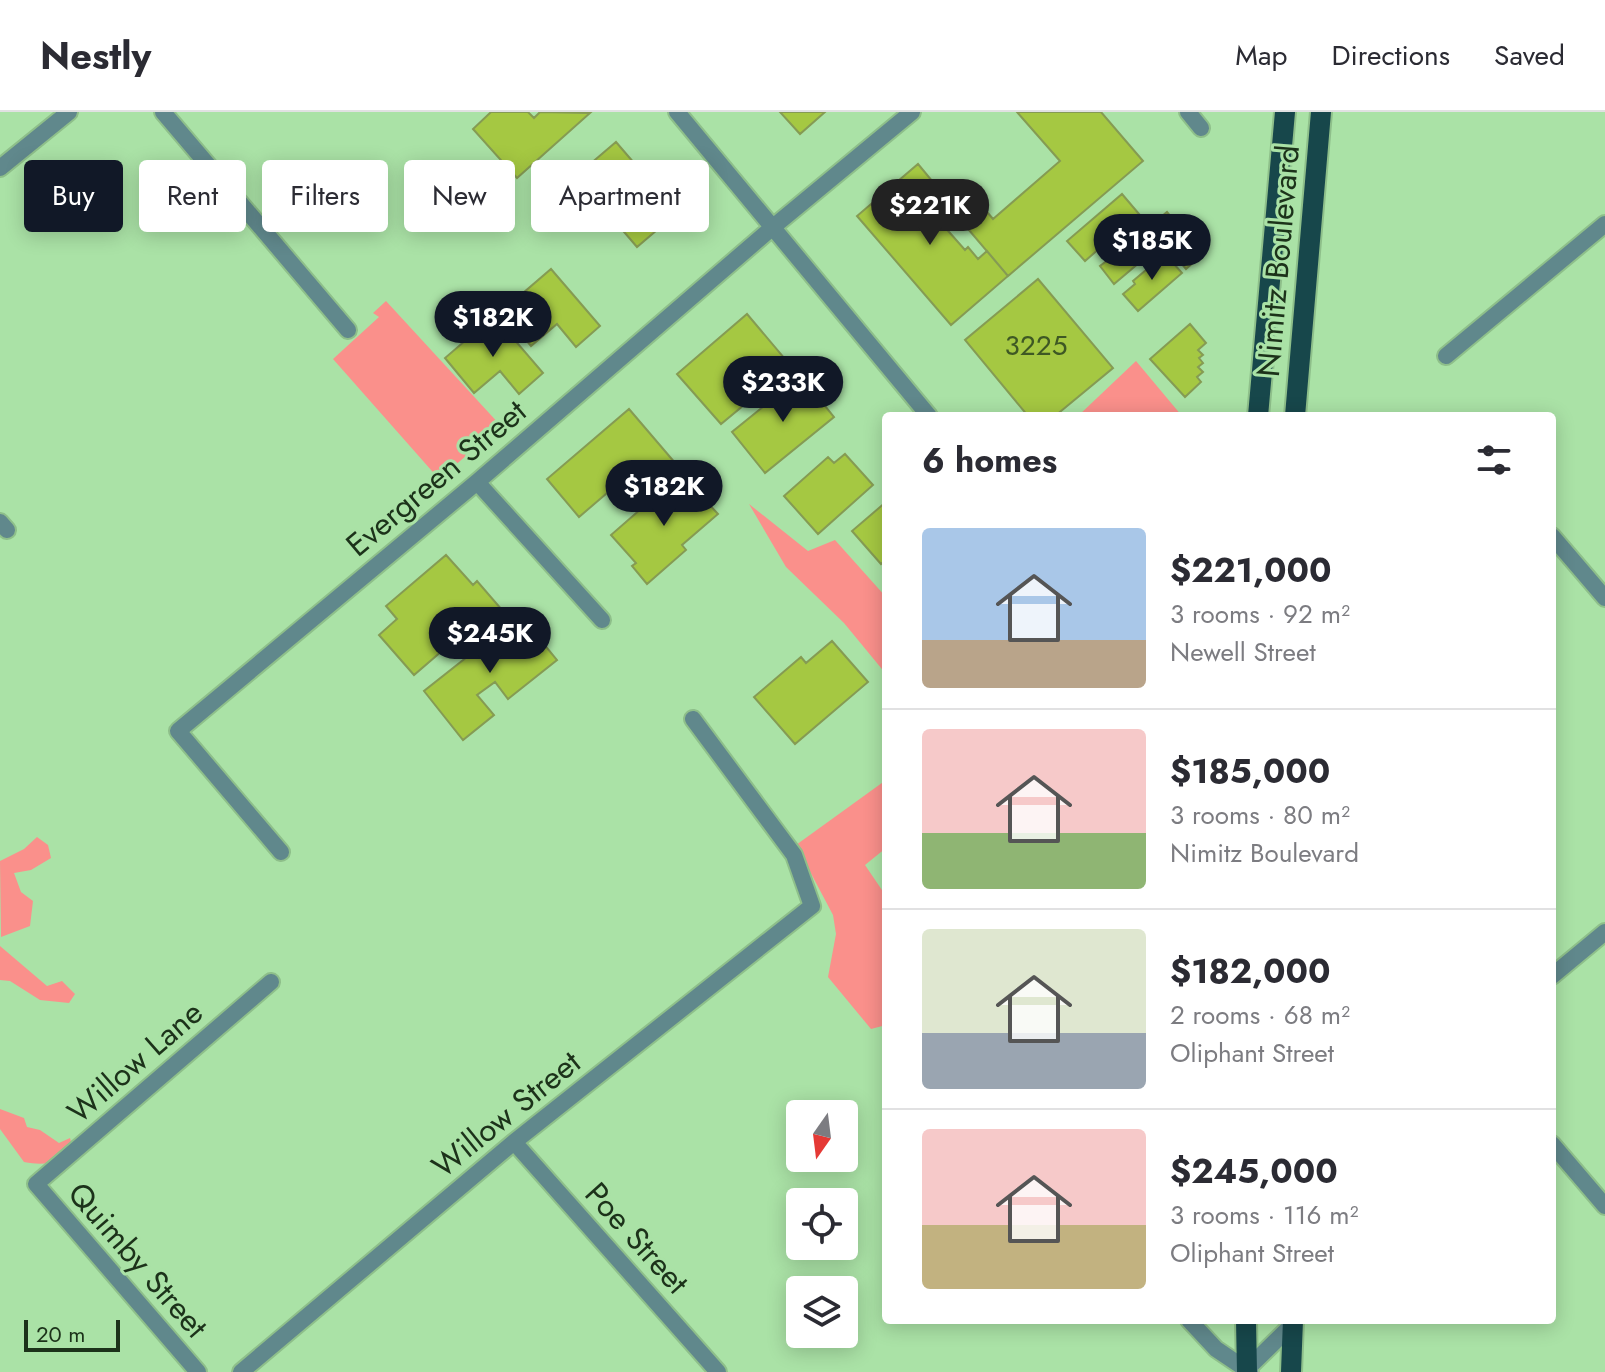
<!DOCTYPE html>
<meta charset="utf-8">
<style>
:root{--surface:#fff;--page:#f2f2f3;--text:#2b2b33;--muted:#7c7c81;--line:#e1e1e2;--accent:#111827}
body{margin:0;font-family:Jost,sans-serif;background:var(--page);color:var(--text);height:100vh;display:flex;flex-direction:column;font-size:30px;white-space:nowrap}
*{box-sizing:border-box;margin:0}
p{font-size:26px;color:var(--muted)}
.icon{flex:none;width:44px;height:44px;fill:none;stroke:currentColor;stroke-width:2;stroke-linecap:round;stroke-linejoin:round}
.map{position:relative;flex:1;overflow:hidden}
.side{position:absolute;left:882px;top:300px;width:674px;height:912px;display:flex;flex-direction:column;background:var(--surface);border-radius:8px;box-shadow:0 4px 20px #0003}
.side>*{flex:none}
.hud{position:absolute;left:24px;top:48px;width:738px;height:72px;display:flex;gap:16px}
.needle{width:52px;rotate:194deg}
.tools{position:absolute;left:786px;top:988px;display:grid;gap:16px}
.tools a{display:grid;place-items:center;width:72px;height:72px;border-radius:8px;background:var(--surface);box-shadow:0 4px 20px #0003;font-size:40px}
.scale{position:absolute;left:24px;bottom:20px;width:96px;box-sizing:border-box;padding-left:8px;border:4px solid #1c321a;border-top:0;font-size:22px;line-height:28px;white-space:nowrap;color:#1c321a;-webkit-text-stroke:6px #aae2a6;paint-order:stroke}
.price{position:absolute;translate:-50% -68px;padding:0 18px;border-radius:28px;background:var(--accent);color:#fff;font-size:26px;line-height:52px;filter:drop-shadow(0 2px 4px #0008)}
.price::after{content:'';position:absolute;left:50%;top:48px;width:24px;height:18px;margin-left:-12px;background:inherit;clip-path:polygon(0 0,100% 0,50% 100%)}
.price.on{background:#222;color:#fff}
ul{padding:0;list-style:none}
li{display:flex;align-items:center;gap:24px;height:200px;padding:0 40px}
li+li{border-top:2px solid var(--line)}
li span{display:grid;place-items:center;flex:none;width:224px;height:160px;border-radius:8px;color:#555}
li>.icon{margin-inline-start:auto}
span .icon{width:96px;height:96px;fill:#fffc;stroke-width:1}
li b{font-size:34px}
h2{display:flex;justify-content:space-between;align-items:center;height:96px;padding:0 40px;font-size:34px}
.pill{padding:0 28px;border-radius:8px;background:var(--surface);box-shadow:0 4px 20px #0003;font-size:28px;line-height:72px}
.pill.on{background:var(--accent);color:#fff}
header{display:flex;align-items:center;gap:48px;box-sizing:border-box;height:112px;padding:0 40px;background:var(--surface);border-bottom:2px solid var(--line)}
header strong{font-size:38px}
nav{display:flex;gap:44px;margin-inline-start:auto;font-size:28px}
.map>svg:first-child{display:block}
.green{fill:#fa908b}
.building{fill:#a5c842;stroke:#859b53;stroke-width:2}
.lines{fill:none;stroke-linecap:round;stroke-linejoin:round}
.minor-casing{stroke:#8ebf8a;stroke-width:20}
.primary-casing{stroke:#8ebf8a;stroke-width:24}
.minor{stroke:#60888c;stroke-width:16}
.primary{stroke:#17474b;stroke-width:20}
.labels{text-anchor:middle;stroke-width:6;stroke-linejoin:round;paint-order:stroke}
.number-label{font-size:28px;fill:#3e5824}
.street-label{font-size:32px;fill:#1c321a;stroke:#aae2a6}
</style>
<header>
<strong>Nestly</strong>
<nav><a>Map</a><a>Directions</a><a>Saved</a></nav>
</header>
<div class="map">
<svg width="1605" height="1260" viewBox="0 0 1605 1260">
<rect width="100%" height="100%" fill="#aae2a6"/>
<path class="green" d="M386,189L501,314L439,367L333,247L379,205L373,201Z
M1136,249L1182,304H1078Z
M749,392L808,439L835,428L886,485V562L844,511L786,455Z
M886,668V736L865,753L886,784V913L871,917L828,865L836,822L833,803L796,733Z
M37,725L48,733L51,746L31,758L14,761L21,780L33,789L30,814L1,825L0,749L24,737Z
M0,834L47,874L62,869L75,882L69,891L40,888L10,869L0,868Z
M0,997L24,1006L27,1015L40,1018L59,1031L70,1026L72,1033C58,1052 46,1054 24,1050L0,1017Z"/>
<path class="building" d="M491,0H528L534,6L540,0L590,1L517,66L473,17Z
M780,0H825L800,22Z
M1017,0H1101L1143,49L1008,164L963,111L982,94L993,107L1060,49Z
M616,30L677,101L637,135L576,64Z
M918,52L943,82L927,95L965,138L968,135L978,147L987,139L1008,164L951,213L857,104Z
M1122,82L1139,102L1085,149L1067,129Z
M1167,100L1180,116L1163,130L1147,111L1153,106L1155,110Z
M1142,114L1159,134L1114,172L1100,154L1112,145L1109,142Z
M1189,127L1203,142L1186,157L1170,138L1176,133L1178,136Z
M1165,142L1182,161L1138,199L1123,182L1135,172L1133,169Z
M551,157L600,214L576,235L557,212L531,234L502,199Z
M1038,167L1113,256L1055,304H1028L965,228Z
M747,202L791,254L721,312L677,262Z
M494,204L543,261L519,282L500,259L474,281L445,246Z
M1190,212L1206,231L1198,238L1203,243L1199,246L1203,251L1198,255L1203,260L1197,265L1201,270L1185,285L1150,247Z
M801,264L834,305L765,361L732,320Z
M629,297L676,352L649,375L634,358L579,405L547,367Z
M845,342L873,373L818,422L784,384L828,345L834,351Z
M681,362L718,402L682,433L686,438L647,472L632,454L636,451L611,423Z
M886,390V448L881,452L852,419Z
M446,443L473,473L477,469L502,498L469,526L464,520L414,563L379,523L397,507L386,494Z
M520,503L557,548L508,587L495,570L477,583L494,603L463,628L424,579Z
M832,529L868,570L795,632L754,585L801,545L806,551Z"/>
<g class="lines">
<defs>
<path id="minor" d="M163,0L348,218
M677,0L929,304
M1188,0L1201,16
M0,56L69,0
M1446,244L1605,112
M477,370L602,508
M0,410L7,418
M1552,424L1605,486
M281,740L178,619L477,370L773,115L912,0
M1552,864L1605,820
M514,1030L718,1260
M1552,1032L1605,1094
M1189,1208L1216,1237L1250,1260
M1247,1257L1293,1212
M198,1260L36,1072L271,870
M241,1260L514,1030L812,794L794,743L693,607"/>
<path id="primary" d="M1258,304L1285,0
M1295,304L1321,0
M1246,1208L1247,1260
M1291,1260L1293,1208"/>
</defs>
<use href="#minor" class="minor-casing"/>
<use href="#primary" class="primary-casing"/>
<use href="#minor" class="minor"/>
<use href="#primary" class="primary"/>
</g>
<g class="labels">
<g class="number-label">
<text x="1036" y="243">3225</text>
</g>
<g class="street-label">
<text transform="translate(1278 149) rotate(-85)" y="11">Nimitz Boulevard</text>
<text transform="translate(436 366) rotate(-40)" y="11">Evergreen Street</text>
<text transform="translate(135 950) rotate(-41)" y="11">Willow Lane</text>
<text transform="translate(506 1002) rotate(-39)" y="11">Willow Street</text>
<text transform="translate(637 1126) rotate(48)" y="11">Poe Street</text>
<text transform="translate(138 1148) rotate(49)" y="11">Quimby Street</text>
</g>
</g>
</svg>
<div class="tools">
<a><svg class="needle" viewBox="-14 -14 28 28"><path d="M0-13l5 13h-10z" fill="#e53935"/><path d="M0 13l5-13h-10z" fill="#7c7c81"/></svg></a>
<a><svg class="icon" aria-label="locate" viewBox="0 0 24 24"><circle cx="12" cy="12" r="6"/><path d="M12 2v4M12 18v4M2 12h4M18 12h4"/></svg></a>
<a><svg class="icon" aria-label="layers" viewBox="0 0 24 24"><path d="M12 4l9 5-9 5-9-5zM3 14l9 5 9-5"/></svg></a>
</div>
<div class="scale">20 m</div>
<b class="price on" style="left:930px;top:135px">$221K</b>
<b class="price" style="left:1152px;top:170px">$185K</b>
<b class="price" style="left:493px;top:247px">$182K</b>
<b class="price" style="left:783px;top:312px">$233K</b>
<b class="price" style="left:664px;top:416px">$182K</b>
<b class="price" style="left:490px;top:563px">$245K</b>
<div class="hud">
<a class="pill on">Buy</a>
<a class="pill">Rent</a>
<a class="pill">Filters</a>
<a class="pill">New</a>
<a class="pill">Apartment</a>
</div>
<section class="side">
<h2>6 homes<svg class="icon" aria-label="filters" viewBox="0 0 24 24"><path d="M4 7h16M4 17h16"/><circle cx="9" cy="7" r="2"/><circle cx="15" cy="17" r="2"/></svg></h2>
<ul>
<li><span style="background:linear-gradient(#a9c7e8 70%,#b9a48a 0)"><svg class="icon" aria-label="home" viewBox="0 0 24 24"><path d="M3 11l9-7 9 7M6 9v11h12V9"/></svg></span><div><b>$221,000</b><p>3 rooms · 92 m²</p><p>Newell Street</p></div></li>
<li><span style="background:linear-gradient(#f6c9c9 65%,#8fb573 0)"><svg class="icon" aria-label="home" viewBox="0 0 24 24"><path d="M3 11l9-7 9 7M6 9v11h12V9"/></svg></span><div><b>$185,000</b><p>3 rooms · 80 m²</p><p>Nimitz Boulevard</p></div></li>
<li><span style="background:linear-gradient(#dfe7d0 65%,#9aa5b1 0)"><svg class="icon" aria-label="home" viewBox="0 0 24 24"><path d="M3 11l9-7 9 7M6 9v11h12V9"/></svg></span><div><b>$182,000</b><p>2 rooms · 68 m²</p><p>Oliphant Street</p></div></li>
<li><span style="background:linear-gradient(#f6c9c9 60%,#c2b280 0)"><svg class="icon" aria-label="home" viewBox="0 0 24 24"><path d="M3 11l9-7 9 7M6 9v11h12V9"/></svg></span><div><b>$245,000</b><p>3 rooms · 116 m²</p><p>Oliphant Street</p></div></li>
</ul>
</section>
</div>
